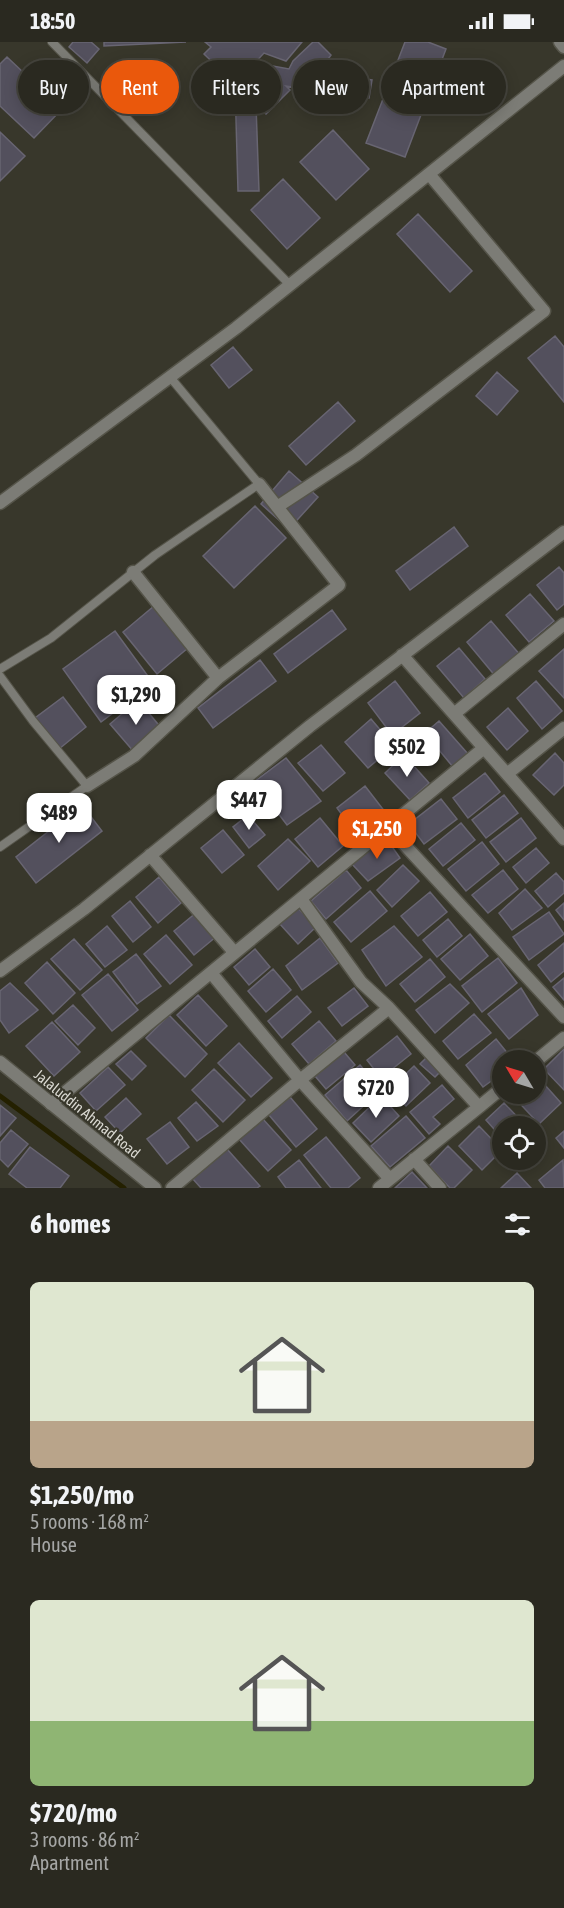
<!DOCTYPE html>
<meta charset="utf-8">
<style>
:root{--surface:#2a2920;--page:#36352d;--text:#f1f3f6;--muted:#a5a6a5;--line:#46453e;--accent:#ea580c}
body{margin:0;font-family:"Asap Condensed",sans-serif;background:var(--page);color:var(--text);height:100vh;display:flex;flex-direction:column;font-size:22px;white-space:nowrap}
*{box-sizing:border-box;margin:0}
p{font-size:20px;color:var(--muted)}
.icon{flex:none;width:33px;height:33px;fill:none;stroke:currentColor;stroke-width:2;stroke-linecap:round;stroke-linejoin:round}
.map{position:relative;height:1146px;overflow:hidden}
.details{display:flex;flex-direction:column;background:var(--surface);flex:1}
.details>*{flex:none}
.hud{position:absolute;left:18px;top:18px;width:528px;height:54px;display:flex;gap:12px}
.needle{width:39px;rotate:308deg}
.tools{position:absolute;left:492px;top:1008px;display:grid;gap:12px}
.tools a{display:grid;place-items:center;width:54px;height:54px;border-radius:50%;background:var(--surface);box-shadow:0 3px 15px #0003,0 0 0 2px var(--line);font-size:30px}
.price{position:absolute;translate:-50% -51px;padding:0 14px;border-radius:12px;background:#fff;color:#222;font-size:20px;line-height:39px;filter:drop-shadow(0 2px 3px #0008)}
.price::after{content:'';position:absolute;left:50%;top:36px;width:18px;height:14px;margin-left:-9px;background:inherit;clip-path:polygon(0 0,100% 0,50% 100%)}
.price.on{background:var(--accent);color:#fff}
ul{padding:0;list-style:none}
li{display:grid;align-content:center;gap:12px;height:318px;padding:0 30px}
li span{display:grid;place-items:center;height:186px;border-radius:9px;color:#555}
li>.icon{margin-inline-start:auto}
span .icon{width:108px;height:108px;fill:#fffc;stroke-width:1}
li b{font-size:26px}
h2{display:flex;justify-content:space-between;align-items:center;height:72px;padding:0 30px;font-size:26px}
.chip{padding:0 21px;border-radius:27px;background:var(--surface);box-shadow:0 3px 15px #0003,0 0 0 2px var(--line);font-size:21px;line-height:54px}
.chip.on{background:var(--accent);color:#fff}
.status{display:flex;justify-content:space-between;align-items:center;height:42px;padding:0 30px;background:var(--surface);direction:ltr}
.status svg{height:16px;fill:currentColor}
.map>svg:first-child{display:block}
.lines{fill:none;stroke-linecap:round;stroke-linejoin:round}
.stream{stroke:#242000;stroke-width:5}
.building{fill:#53505d;stroke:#686572;stroke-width:1.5}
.service-casing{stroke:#555449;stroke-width:10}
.minor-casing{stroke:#555449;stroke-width:15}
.tertiary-casing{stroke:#555449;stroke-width:15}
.service{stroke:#7c7c76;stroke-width:8}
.minor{stroke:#7c7c76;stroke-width:12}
.tertiary{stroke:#7c7c76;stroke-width:12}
.labels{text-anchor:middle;stroke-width:4.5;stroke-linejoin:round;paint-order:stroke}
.street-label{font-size:15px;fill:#dad9d2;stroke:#38372b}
</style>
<div class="status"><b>18:50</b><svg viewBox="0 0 49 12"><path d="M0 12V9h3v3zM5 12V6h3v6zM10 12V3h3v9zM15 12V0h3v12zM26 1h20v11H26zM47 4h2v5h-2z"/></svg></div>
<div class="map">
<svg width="564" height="1146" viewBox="0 0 564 1146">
<rect width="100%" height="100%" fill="#38372b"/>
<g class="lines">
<path class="stream" d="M0,1054L124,1146"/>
</g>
<path class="building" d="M73,0H91L99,7L87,21L69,5Z
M104,0H186L104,4Z
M205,0H302L286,19L264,11L251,25L261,35L273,24L289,27L293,19L313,0H318L331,13L318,31L372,38L369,56L286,44L290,48L266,72L256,63L259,149H238L235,42L204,12L211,5Z
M405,0H428L446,7L405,115L366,101Z
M7,15L62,67L34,96L0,64V22Z
M333,88L369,127L336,158L300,120Z
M0,90L25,114L0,139Z
M283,137L320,176L287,207L251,168Z
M418,172L472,229L450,250L397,192Z
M555,294L564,305V360L528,316Z
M233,305L252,328L229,346L211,323Z
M497,330L518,349L497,373L476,354Z
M338,360L355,379L306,423L289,404Z
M289,429L318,455L289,487L261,462Z
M255,464L286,496L234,546L203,514Z
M454,485L468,504L410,548L396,529Z
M559,525L564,531V562L557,568L537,543Z
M530,552L554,579L529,600L506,573Z
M154,564L188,606L157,632L123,590Z
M332,568L346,587L288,631L274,612Z
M491,579L521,614L496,635L467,600Z
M115,589L153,641L101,680L63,627Z
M459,606L485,637L464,656L437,624Z
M564,607V656L539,629Z
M260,618L276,639L213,686L198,666Z
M395,639L420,671L392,693L368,661Z
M536,639L562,669L542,687L517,656Z
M63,655L86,685L59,707L35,676Z
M138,658L162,687L134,710L110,682Z
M508,666L528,689L507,708L487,685Z
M371,677L394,704L368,726L345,700Z
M439,679L468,712L453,725L425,691Z
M321,703L345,731L323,749L298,721Z
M555,711L564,721V743L554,753L533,733Z
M404,713L429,741L410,758L385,731Z
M286,716L321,759L287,783L254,740Z
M485,731L500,750L468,776L453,756Z
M365,744L389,775L357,794L337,766Z
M504,753L518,771L486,796L472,778Z
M441,757L457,777L424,802L409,782Z
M82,763L102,789L36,841L16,815Z
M248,773L265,793L249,806L233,785Z
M320,776L343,804L318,825L295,797Z
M521,776L536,796L506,820L490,800Z
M461,781L475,798L443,824L429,807Z
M223,788L244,813L222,831L201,806Z
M386,796L400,816L368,839L352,822Z
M288,797L310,819L278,848L258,824Z
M482,800L499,822L466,849L448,827Z
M536,806L549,821L526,841L513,825Z
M403,823L419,839L392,865L377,848Z
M346,828L361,846L326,877L311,859Z
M503,828L518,847L488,871L472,853Z
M556,831L564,840V851L548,865L535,849Z
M159,835L181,861L158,881L136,855Z
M525,847L542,866L512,888L499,871Z
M370,849L387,869L351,900L334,880Z
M430,850L447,870L418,894L401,874Z
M130,859L151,885L133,900L112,874Z
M564,861V878L556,868Z
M297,865L316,885L298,902L279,881Z
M197,870L217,894L194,913L174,889Z
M549,870L564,892L529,918L513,895Z
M448,877L462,894L437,915L423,898Z
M107,884L127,908L105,925L86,902Z
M394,884L422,915L386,944L362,908Z
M470,892L488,914L460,938L441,917Z
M166,893L192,923L170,942L144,912Z
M320,896L338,921L302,948L286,924Z
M74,897L102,928L80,948L51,917Z
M564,901V929L551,940L538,923Z
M255,907L270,925L249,943L234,925Z
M136,912L161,944L137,962L113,930Z
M498,916L517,941L482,970L462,944Z
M430,917L445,935L415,960L400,942Z
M47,920L75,951L53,972L25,941Z
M273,927L291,948L266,970L248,949Z
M108,932L138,968L112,989L82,953Z
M564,936V958L553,945Z
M10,941L38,968L9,991L0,978V949Z
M450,942L469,961L435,991L416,968Z
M354,946L368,964L342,984L328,966Z
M521,946L538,973L509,997L488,972Z
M198,953L227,984L206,1004L177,973Z
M297,954L311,970L282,996L268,979Z
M73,963L95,986L78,1003L55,979Z
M474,972L491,991L458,1017L443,999Z
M169,973L207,1012L185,1035L146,996Z
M319,979L336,999L309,1022L292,1002Z
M52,980L80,1010L54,1034L26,1004Z
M397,994L411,1012L381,1036L367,1018Z
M496,997L513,1018H502V1031L483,1045L466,1023Z
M239,1001L272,1036L251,1055L218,1021Z
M564,1007V1048L544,1027Z
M131,1009L146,1024L132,1038L116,1022Z
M344,1010L355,1023L326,1047L315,1034Z
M429,1013L444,1026L435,1035L420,1022Z
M360,1023L381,1048L347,1079L325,1053Z
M414,1024L430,1041L406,1064L390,1047Z
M108,1025L125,1043L96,1069L80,1051Z
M214,1027L245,1058L223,1080L192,1048Z
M536,1033L561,1061L539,1082L511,1052H536Z
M442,1043L454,1057L433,1075L440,1082L429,1092L410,1070Z
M381,1054L399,1074L371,1100L353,1081Z
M290,1055L317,1087L296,1105L269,1073Z
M126,1056L141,1072L120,1091L105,1075Z
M196,1060L218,1084L197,1099L178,1076Z
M504,1061L526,1084H502V1096L486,1078Z
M0,1063L16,1076L0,1094Z
M406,1074L425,1096L390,1125L371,1104Z
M262,1076L291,1108L268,1129L239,1097Z
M170,1080L189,1105L167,1122L147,1097Z
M479,1084L502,1108L482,1128L459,1104Z
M11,1088L28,1102L8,1125L0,1117V1101Z
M564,1089V1106L556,1096Z
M326,1095L360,1136L348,1146H331L304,1113Z
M448,1104L472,1128L454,1146H450L429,1124Z
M30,1105L69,1134L60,1146H27L9,1132Z
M227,1107L260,1144L257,1146H201L193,1137Z
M299,1118L321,1146H286L278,1135Z
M563,1118L564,1146H545L539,1138Z
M412,1130L427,1146H395Z
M517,1131L531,1146H501Z"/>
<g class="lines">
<defs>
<path id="service" d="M52,0L290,243
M0,627L51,596L155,513L259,442L170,335
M0,634L33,679L87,744L0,805"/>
<path id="minor" d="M560,0L564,5
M0,461L236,286L564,24
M277,465L356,413L544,269L429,132
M133,530L218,636L339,543L259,442
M402,613L484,706
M454,672L564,582
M507,732L564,797
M87,744L134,714L218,636
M388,785L564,975
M150,813L234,910
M301,857L361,940L389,966L479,1065L379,1146
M0,929L84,867L310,684L564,490
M212,932L300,1038L390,1137
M536,1019L564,996
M51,1062L484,706L507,732L564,686
M479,1065L502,1046
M414,1117L440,1146
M172,1146L300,1038L389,966"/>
<path id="tertiary" d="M0,1020L155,1146"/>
</defs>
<use href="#service" class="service-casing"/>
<use href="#minor" class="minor-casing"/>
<use href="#tertiary" class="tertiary-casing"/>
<use href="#service" class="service"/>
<use href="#minor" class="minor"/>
<use href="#tertiary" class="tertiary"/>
</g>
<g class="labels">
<g class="street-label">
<text transform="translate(87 1072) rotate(39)" y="5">Jalaluddin Ahmad Road</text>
</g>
</g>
</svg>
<div class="tools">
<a><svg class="needle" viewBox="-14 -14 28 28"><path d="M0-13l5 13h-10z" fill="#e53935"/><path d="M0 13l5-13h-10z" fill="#a5a6a5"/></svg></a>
<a><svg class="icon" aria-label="locate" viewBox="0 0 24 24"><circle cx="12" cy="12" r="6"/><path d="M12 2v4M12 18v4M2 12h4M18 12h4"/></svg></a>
</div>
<b class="price" style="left:136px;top:684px">$1,290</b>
<b class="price" style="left:407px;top:736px">$502</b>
<b class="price" style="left:249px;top:789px">$447</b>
<b class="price" style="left:59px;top:802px">$489</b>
<b class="price on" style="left:377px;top:818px">$1,250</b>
<b class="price" style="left:376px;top:1077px">$720</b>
<div class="hud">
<a class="chip">Buy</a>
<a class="chip on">Rent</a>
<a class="chip">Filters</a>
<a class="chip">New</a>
<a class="chip">Apartment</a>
</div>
</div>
<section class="details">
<h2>6 homes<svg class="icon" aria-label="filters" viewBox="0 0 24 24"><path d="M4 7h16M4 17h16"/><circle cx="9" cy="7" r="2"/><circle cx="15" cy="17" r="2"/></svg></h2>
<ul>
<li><span style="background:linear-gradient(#dfe7d0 75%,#b9a48a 0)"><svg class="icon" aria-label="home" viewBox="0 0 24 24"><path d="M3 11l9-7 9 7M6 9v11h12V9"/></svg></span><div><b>$1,250/mo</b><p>5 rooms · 168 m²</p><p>House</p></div></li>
<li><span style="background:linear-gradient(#dfe7d0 65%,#8fb573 0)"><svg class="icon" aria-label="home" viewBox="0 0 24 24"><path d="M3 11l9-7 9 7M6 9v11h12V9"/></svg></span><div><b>$720/mo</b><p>3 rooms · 86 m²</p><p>Apartment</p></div></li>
</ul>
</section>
